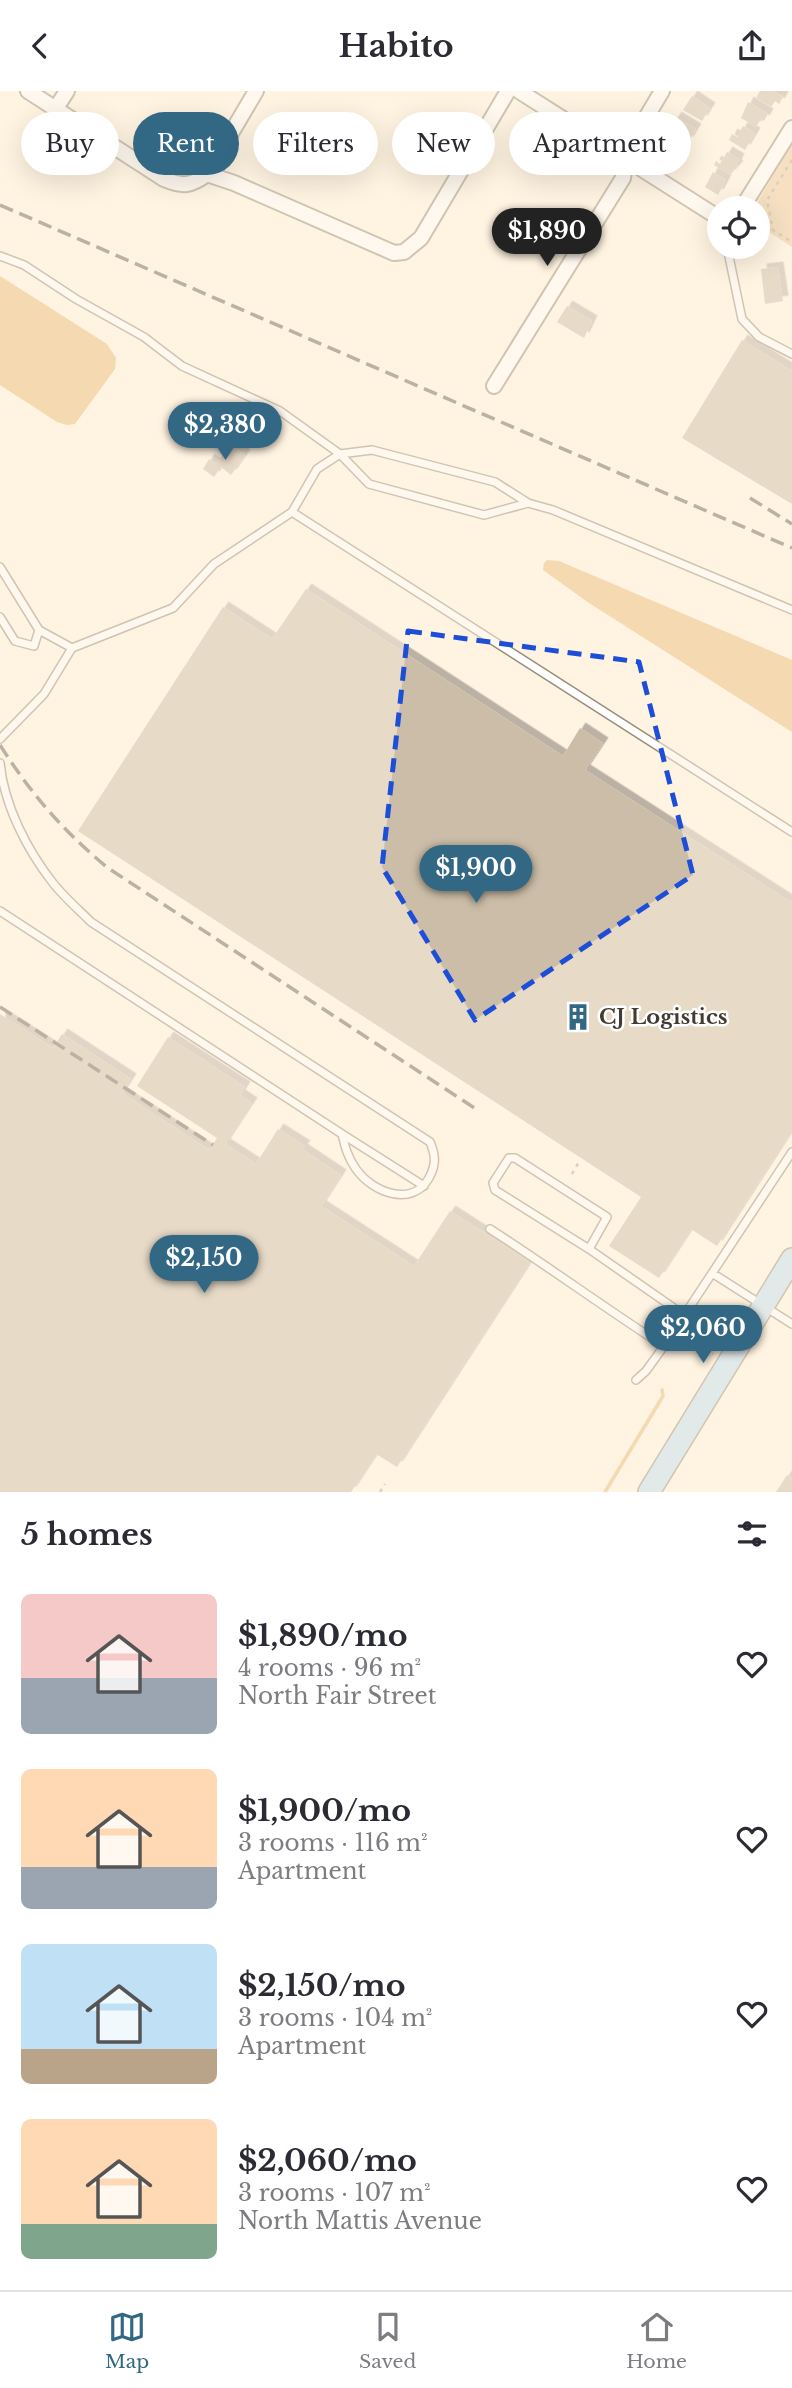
<!DOCTYPE html>
<meta charset="utf-8">
<style>
:root{--surface:#fff;--page:#f2f2f3;--text:#2b2b33;--muted:#7c7c81;--line:#e1e1e2;--accent:#336884}
body{margin:0;font-family:"Libre Baskerville",serif;background:var(--page);color:var(--text);height:100vh;display:flex;flex-direction:column;font-size:26px;white-space:nowrap}
*{box-sizing:border-box;margin:0}
p{font-size:23px;color:var(--muted)}
.icon{flex:none;width:38px;height:38px;fill:none;stroke:currentColor;stroke-width:2;stroke-linecap:round;stroke-linejoin:round}
.map{position:relative;height:1401px;overflow:hidden}
.side{display:flex;flex-direction:column;background:var(--surface);flex:1}
.side>*{flex:none}
.guide{position:absolute;left:21px;top:21px;width:751px;height:63px;display:flex;gap:14px}
.fabs{position:absolute;left:707px;top:105px;display:grid;gap:14px}
.fabs a{display:grid;place-items:center;width:63px;height:63px;border-radius:50%;background:var(--surface);box-shadow:0 7px 28px #0002;font-size:35px}
.price{position:absolute;translate:-50% -60px;padding:0 16px;border-radius:24px;background:var(--accent);color:#fff;font-size:23px;line-height:46px;filter:drop-shadow(0 2px 4px #0008)}
.price::after{content:'';position:absolute;left:50%;top:42px;width:21px;height:16px;margin-left:-10px;background:inherit;clip-path:polygon(0 0,100% 0,50% 100%)}
.price.selected{background:#222;color:#fff}
ul{padding:0;list-style:none}
li{display:flex;align-items:center;gap:21px;height:175px;padding:0 21px}
li span{display:grid;place-items:center;flex:none;width:196px;height:140px;border-radius:10px;color:#555}
li>.icon{margin-inline-start:auto}
span .icon{width:84px;height:84px;fill:#fffc;stroke-width:1}
li b{font-size:30px}
h2{display:flex;justify-content:space-between;align-items:center;height:84px;padding:0 21px;font-size:30px}
.pill{padding:0 24px;border-radius:32px;background:var(--surface);box-shadow:0 7px 28px #0002;font-size:24px;line-height:63px}
.pill.selected{background:var(--accent);color:#fff}
header{display:flex;justify-content:space-between;align-items:center;height:91px;padding:0 21px;background:var(--surface);font-size:32px;font-weight:700}
.menu{display:flex;justify-content:space-around;align-items:center;height:98px;border-top:2px solid var(--line);background:var(--surface);font-size:19px;color:var(--muted)}
.menu a{display:grid;justify-items:center;gap:4px}
.menu .selected{color:var(--accent)}
.map>svg:first-child{display:block}
.green{fill:#ebcb99}
.water{fill:#e7bb76}
.lines{fill:none;stroke-linecap:round;stroke-linejoin:round}
.stream{stroke:#e7bb76;stroke-width:3.5}
.building{fill:#cbbda7;filter:url(#shadow)}
.service-casing{stroke:#9a8d78;stroke-width:10}
.minor-casing{stroke:#9a8d78;stroke-width:18}
.secondary-casing{stroke:#9a8d78;stroke-width:24}
.path{stroke:#b0a698;stroke-width:2.5;stroke-dasharray:3.5 5;stroke-linecap:butt}
.service{stroke:#fff;stroke-width:7}
.minor{stroke:#fff;stroke-width:14}
.secondary{stroke:#bee1f1;stroke-width:21}
.rail{stroke:#6c6459;stroke-width:3.5;stroke-dasharray:14 7;stroke-linecap:butt}
.marked{fill:none;stroke:#1d4ed8;stroke-width:5;stroke-dasharray:14 9;stroke-linejoin:round}
.labels{text-anchor:middle;stroke-width:5;stroke-linejoin:round;paint-order:stroke}
.poi-label{font-size:21px;font-weight:bold;fill:#413b32;stroke:#fff;text-anchor:start}
</style>
<header><svg class="icon" aria-label="back" viewBox="0 0 24 24"><path d="M15 5l-7 7 7 7"/></svg>Habito<svg class="icon" aria-label="share" viewBox="0 0 24 24"><path d="M12 15V3M7 8l5-5 5 5M5 13v7h14v-7"/></svg></header>
<div class="map">
<svg width="792" height="1401" viewBox="0 0 792 1401">
<defs>
<filter id="shadow"><feDropShadow dx="5.5" dy="-5.5" stdDeviation="0" flood-color="#0004"/></filter>
</defs>
<rect width="100%" height="100%" fill="#fff3e1"/>
<path class="green" d="M792,53V156L758,134V117H754Z"/>
<path class="water" d="M0,185L107,253L116,267L115,278L75,333L67,334L57,331L0,294Z
M547,469L559,470L792,569V641L589,512L543,479L544,472Z"/>
<g class="lines">
<path class="stream" d="M605,1401L663,1305L662,1299"/>
</g>
<path class="building" d="M760,0H773L783,6L779,13L775,10L771,16L756,7Z
M692,5L710,17L702,30L683,19Z
M748,11L768,23L764,30L761,28L756,36L741,27Z
M676,26L696,38L688,51L668,39Z
M743,35L755,42L745,59L729,49L732,43L737,46Z
M661,45L681,58L673,71L653,58Z
M727,61L739,68L736,74L738,75L730,84L714,74L716,70L720,73Z
M713,81L726,89L718,104L705,96Z
M778,176L783,210L765,213L761,178Z
M567,215L592,230L584,247L557,231Z
M742,249L792,280V413L682,347Z
M231,354L245,364L231,384L221,376L214,386L203,378L209,368L216,373Z
M306,498L563,665L580,637L603,652L585,679L792,812V1039L717,1155L691,1138L659,1187L609,1155L641,1106L78,740L223,516L272,548Z
M0,923L53,957L62,943L131,988L122,1002L209,1059L217,1047L137,995L168,946L245,996L240,1004L252,1012L225,1053L256,1073L278,1038L305,1055L302,1058L341,1084L321,1115L414,1175L450,1120L530,1171L397,1376L376,1363L351,1401H0Z
M787,1384L792,1387V1401H776Z"/>
<g class="lines">
<defs>
<path id="service" d="M727,156L742,228L759,246L792,263
M0,165L24,174L76,208L144,246L182,275L280,320L340,363L369,393L484,424L528,412
M292,421L792,741
M0,476L39,539L72,557
M0,526L15,550L34,555L39,539
M0,648L44,603L72,557L173,517L214,473L292,421L317,378L340,363L372,359L495,391L528,412L553,419L792,519
M0,672C4,714 27,759 53,792C64,806 79,819 91,831L430,1051C436,1065 436,1074 429,1087C412,1117 372,1101 356,1078C348,1067 345,1056 342,1043L0,820
M342,1043L424,1095
M490,1138C549,1176 605,1217 664,1255
M589,1158L607,1126L515,1067H509L493,1092L495,1099L589,1158L684,1224
M712,1182L792,1233
M636,1289L646,1280L664,1255L792,1061"/>
<path id="minor" d="M28,0L164,88C183,96 191,95 207,83L234,92L394,162L404,161L421,147L508,0
M519,0L719,127
M56,17L67,0
M207,83L256,0
M742,117L792,37
M494,295L623,87L628,57L662,0"/>
<path id="secondary" d="M649,1401L792,1168"/>
</defs>
<use href="#service" class="service-casing"/>
<use href="#minor" class="minor-casing"/>
<use href="#secondary" class="secondary-casing"/>
<path class="path" d="M792,69L767,109L773,139L792,151
M758,129L773,139
M572,1083L580,1069
M691,1237L699,1252L713,1263
M380,1401L385,1393"/>
<use href="#service" class="service"/>
<use href="#minor" class="minor"/>
<use href="#secondary" class="secondary"/>
<path class="rail" d="M0,114L792,457
M750,407L792,433
M0,654C31,703 63,740 108,777L479,1020
M0,916L213,1054"/>
</g>
<path d="M0 0H792V1401H0ZM408,540L639,571L693,784L475,929L382,776Z" fill="#fff3e1" fill-opacity=".55" fill-rule="evenodd"/>
<path class="marked" d="M408,540L639,571L693,784L475,929L382,776Z"/>
<defs>
<symbol id="building-bare" viewBox="-9 -9 18 18"><path d="M-4-6H4V6H1V3H-1V6H-4ZM-2.5-4.3h1.7v1.8h-1.7ZM.8-4.3h1.7v1.8H.8ZM-2.5-1h1.7V.8h-1.7ZM.8-1h1.7V.8H.8Z" fill="#336884" stroke="#fff" stroke-width="2.5" paint-order="stroke"/></symbol>
</defs>
<g fill-rule="evenodd">
<use href="#building-bare" x="559" y="907" width="38" height="38"/>
</g>
<g class="labels">
<g class="poi-label">
<text x="599" y="933">CJ Logistics</text>
</g>
</g>
</svg>
<div class="fabs">
<a><svg class="icon" aria-label="locate" viewBox="0 0 24 24"><circle cx="12" cy="12" r="6"/><path d="M12 2v4M12 18v4M2 12h4M18 12h4"/></svg></a>
</div>
<b class="price selected" style="left:547px;top:177px">$1,890</b>
<b class="price" style="left:225px;top:371px">$2,380</b>
<b class="price" style="left:476px;top:814px">$1,900</b>
<b class="price" style="left:204px;top:1204px">$2,150</b>
<b class="price" style="left:703px;top:1274px">$2,060</b>
<div class="guide">
<a class="pill">Buy</a>
<a class="pill selected">Rent</a>
<a class="pill">Filters</a>
<a class="pill">New</a>
<a class="pill">Apartment</a>
</div>
</div>
<section class="side">
<h2>5 homes<svg class="icon" aria-label="filters" viewBox="0 0 24 24"><path d="M4 7h16M4 17h16"/><circle cx="9" cy="7" r="2"/><circle cx="15" cy="17" r="2"/></svg></h2>
<ul>
<li><span style="background:linear-gradient(#f6c9c9 60%,#9aa5b1 0)"><svg class="icon" aria-label="home" viewBox="0 0 24 24"><path d="M3 11l9-7 9 7M6 9v11h12V9"/></svg></span><div><b>$1,890/mo</b><p>4 rooms · 96 m²</p><p>North Fair Street</p></div><svg class="icon" aria-label="heart" viewBox="0 0 24 24"><path d="M12 20l-8-8c-3-5 5-10 8-4 3-6 11-1 8 4z"/></svg></li>
<li><span style="background:linear-gradient(#ffd9b3 70%,#9aa5b1 0)"><svg class="icon" aria-label="home" viewBox="0 0 24 24"><path d="M3 11l9-7 9 7M6 9v11h12V9"/></svg></span><div><b>$1,900/mo</b><p>3 rooms · 116 m²</p><p>Apartment</p></div><svg class="icon" aria-label="heart" viewBox="0 0 24 24"><path d="M12 20l-8-8c-3-5 5-10 8-4 3-6 11-1 8 4z"/></svg></li>
<li><span style="background:linear-gradient(#bfe0f5 75%,#b9a48a 0)"><svg class="icon" aria-label="home" viewBox="0 0 24 24"><path d="M3 11l9-7 9 7M6 9v11h12V9"/></svg></span><div><b>$2,150/mo</b><p>3 rooms · 104 m²</p><p>Apartment</p></div><svg class="icon" aria-label="heart" viewBox="0 0 24 24"><path d="M12 20l-8-8c-3-5 5-10 8-4 3-6 11-1 8 4z"/></svg></li>
<li><span style="background:linear-gradient(#ffd9b3 75%,#7fa58c 0)"><svg class="icon" aria-label="home" viewBox="0 0 24 24"><path d="M3 11l9-7 9 7M6 9v11h12V9"/></svg></span><div><b>$2,060/mo</b><p>3 rooms · 107 m²</p><p>North Mattis Avenue</p></div><svg class="icon" aria-label="heart" viewBox="0 0 24 24"><path d="M12 20l-8-8c-3-5 5-10 8-4 3-6 11-1 8 4z"/></svg></li>
</ul>
</section>
<nav class="menu">
<a class="selected"><svg class="icon" aria-label="map" viewBox="0 0 24 24"><path d="M3 6l6-2 6 2 6-2v14l-6 2-6-2-6 2zM9 4v14M15 6v14"/></svg>Map</a>
<a><svg class="icon" aria-label="saved" viewBox="0 0 24 24"><path d="M7 4h10v16l-5-4-5 4z"/></svg>Saved</a>
<a><svg class="icon" aria-label="home" viewBox="0 0 24 24"><path d="M3 11l9-7 9 7M6 9v11h12V9"/></svg>Home</a>
</nav>
